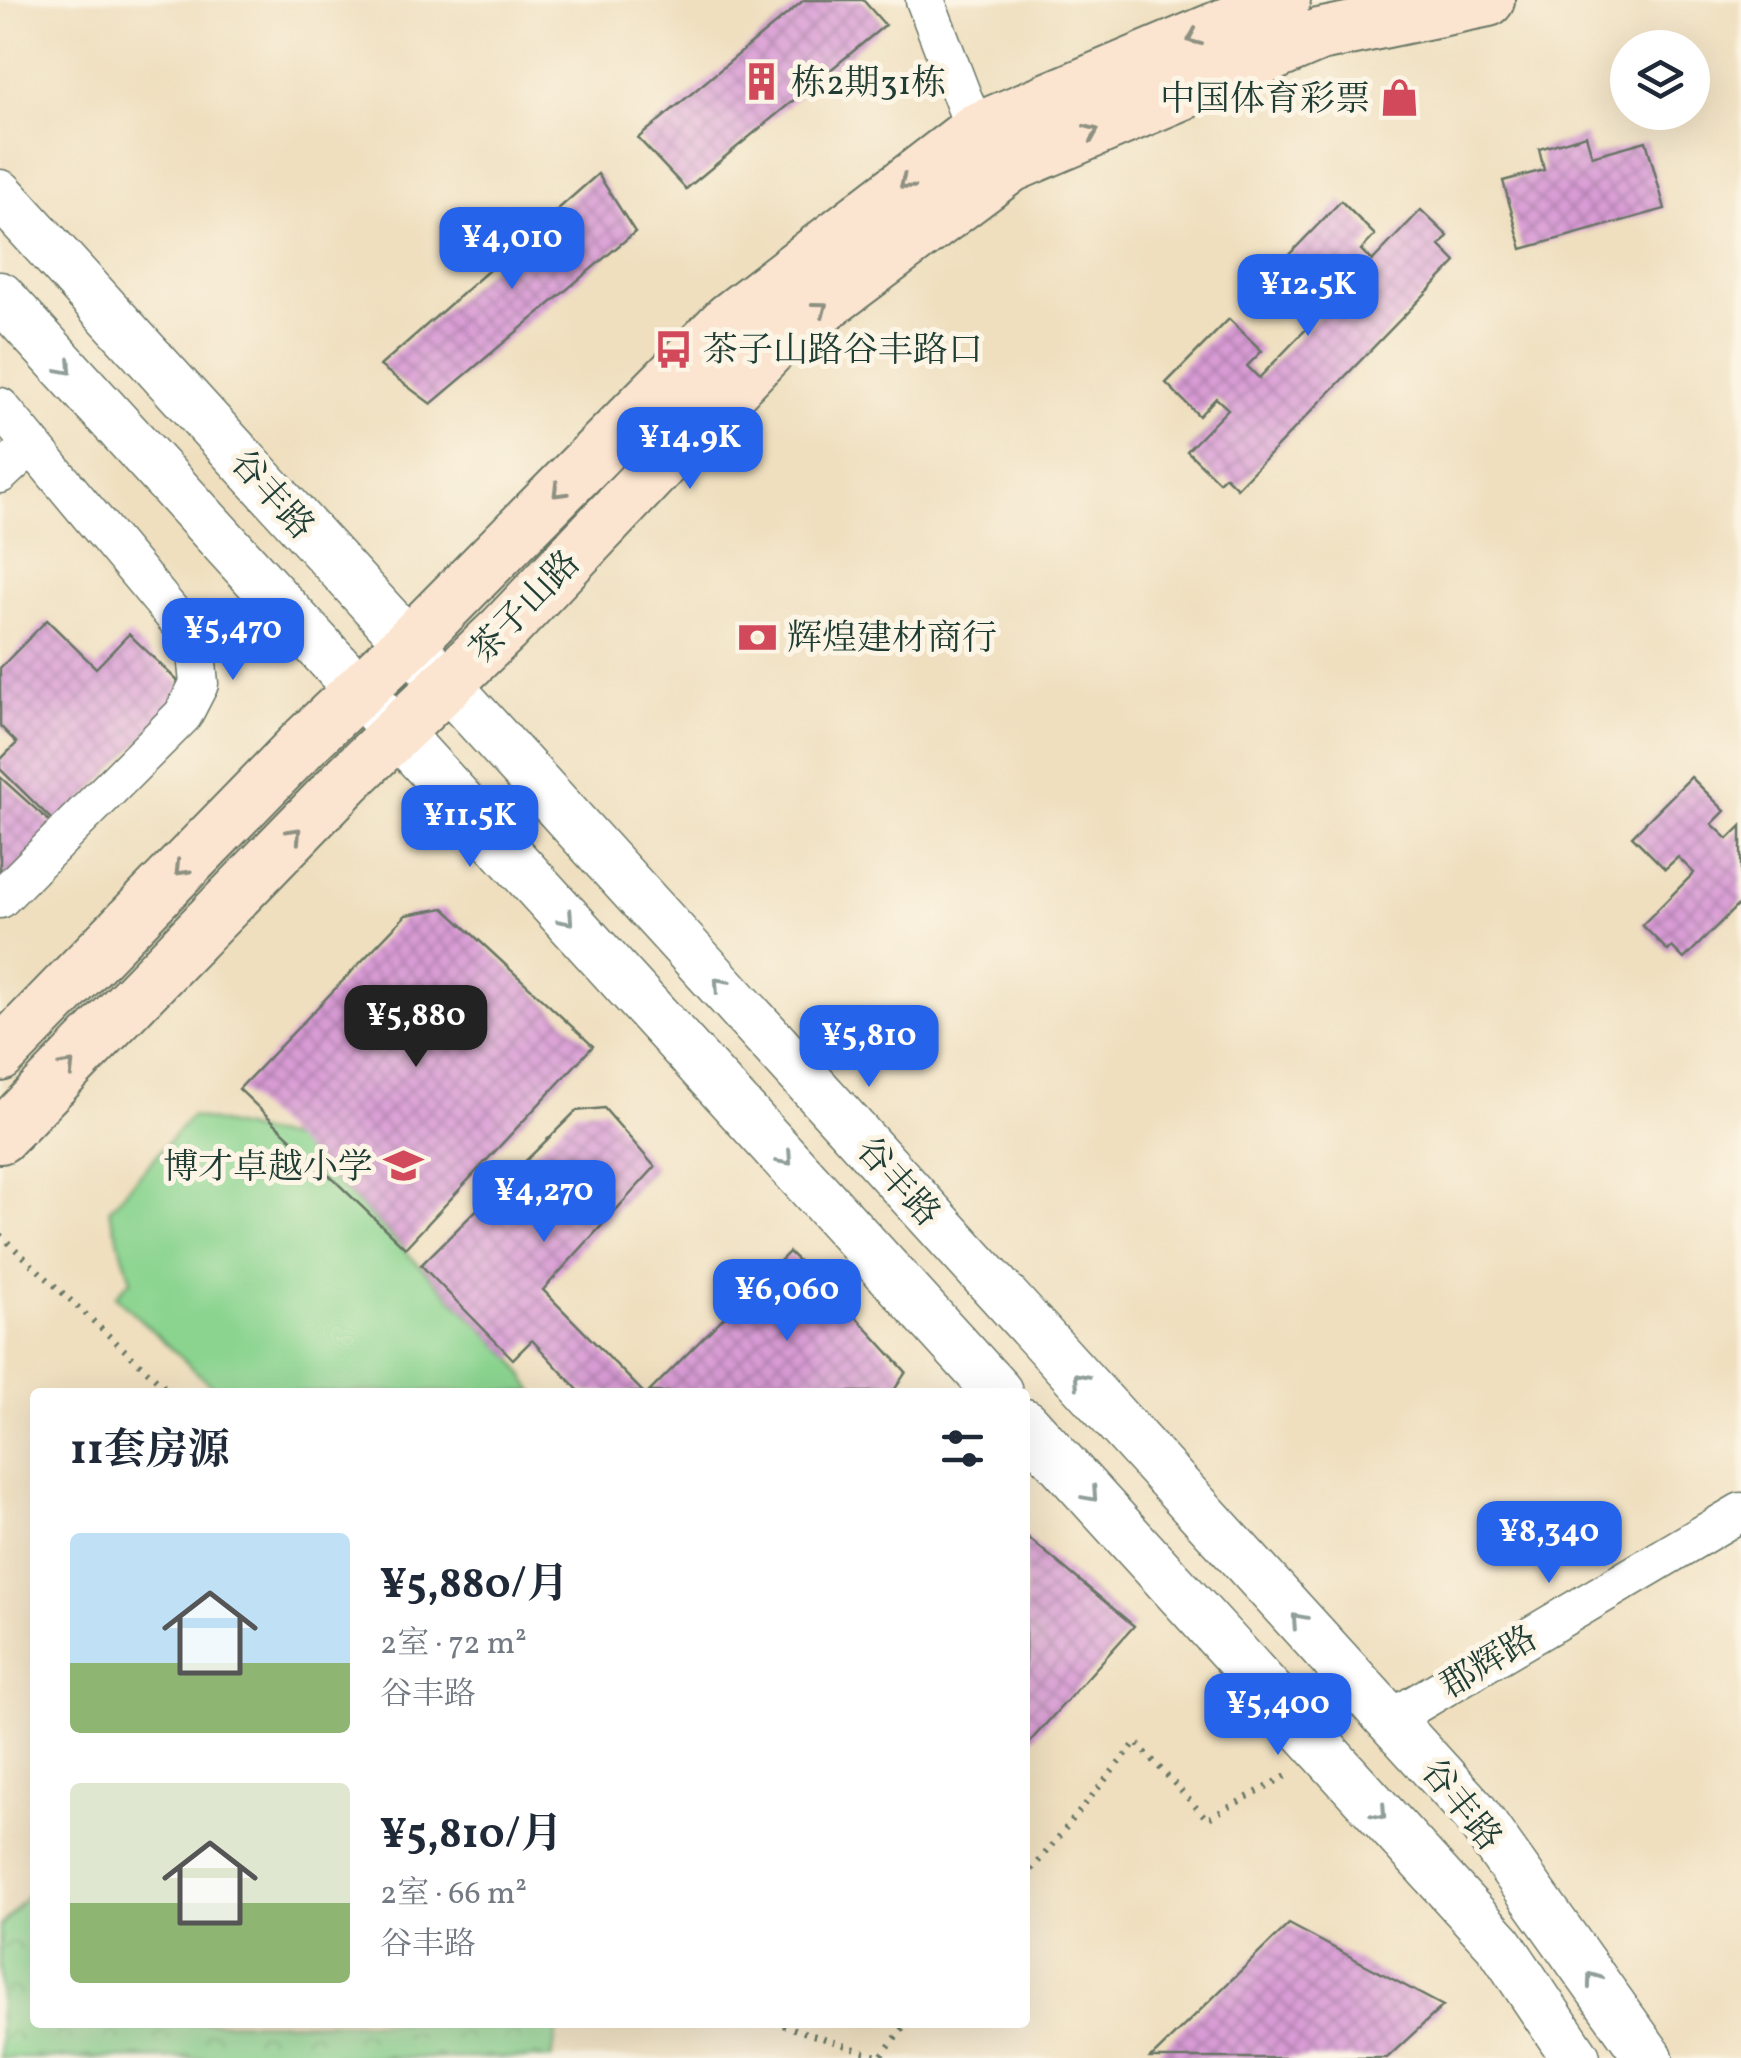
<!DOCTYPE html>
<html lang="zh">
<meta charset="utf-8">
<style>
:root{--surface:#fff;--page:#f2f2f3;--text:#1f2937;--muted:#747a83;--accent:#2563eb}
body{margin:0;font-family:Vollkorn,"Noto Serif SC",serif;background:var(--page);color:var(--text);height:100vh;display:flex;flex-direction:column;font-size:38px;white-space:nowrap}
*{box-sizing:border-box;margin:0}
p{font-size:32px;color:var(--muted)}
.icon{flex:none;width:55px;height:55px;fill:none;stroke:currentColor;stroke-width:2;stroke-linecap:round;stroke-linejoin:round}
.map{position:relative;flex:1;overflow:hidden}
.details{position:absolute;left:30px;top:1388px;width:1000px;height:640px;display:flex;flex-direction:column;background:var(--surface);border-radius:10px;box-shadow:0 10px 40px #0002}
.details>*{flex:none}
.controls{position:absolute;left:1610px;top:30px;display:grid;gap:20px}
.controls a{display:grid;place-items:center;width:100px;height:100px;border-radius:50%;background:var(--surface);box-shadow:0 10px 40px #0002;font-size:50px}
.price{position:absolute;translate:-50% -85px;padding:0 22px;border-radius:20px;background:var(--accent);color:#fff;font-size:32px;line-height:65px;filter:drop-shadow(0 2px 5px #0008)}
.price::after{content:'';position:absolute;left:50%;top:60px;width:30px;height:22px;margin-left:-15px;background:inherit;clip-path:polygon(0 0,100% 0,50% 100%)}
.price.on{background:#222;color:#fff}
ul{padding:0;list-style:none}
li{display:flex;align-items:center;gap:30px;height:250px;padding:0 40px}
li span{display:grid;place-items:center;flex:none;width:280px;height:200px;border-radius:10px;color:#555}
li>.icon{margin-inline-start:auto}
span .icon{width:120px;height:120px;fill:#fffc;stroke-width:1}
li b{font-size:42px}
h2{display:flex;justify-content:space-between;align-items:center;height:120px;padding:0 40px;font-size:42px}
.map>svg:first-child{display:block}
.park{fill:url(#park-crowns);stroke:#558862;stroke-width:2.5}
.pitch{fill:#8bd490;stroke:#558862;stroke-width:2.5}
.building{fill:url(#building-cross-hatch)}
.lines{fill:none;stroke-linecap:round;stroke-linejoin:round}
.minor-casing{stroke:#687665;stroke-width:41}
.tertiary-casing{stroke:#687665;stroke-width:51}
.secondary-casing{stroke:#687665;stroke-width:56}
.path{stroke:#687665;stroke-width:6;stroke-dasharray:2.5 8;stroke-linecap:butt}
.minor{stroke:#fff;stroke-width:38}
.tertiary{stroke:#fff;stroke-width:48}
.secondary{stroke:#fce5d0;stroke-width:52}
.oneway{stroke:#8e9182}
.oneway2{stroke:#8f9e9a}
.labels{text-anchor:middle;stroke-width:10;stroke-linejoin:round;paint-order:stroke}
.poi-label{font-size:35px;fill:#1f3d34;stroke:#fcf5e5;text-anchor:start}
.street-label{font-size:35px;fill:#1f3d34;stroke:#fcf5e5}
</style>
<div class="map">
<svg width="1741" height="2058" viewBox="0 0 1741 2058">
<defs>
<pattern id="park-crowns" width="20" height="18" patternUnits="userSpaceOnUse" patternTransform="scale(2.5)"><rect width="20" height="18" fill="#8bd490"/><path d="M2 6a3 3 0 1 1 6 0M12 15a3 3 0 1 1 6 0" fill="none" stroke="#71ad76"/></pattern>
<pattern id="building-cross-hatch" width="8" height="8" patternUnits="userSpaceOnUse" patternTransform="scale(2.5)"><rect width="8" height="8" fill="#d99bd5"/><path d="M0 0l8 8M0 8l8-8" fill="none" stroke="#af80ae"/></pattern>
</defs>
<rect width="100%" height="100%" fill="#fcf5e5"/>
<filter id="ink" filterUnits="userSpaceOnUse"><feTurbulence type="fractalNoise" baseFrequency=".01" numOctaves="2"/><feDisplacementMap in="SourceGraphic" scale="20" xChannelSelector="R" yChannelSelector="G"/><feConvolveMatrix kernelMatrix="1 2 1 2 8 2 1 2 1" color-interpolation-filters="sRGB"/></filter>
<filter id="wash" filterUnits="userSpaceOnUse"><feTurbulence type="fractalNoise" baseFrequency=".0048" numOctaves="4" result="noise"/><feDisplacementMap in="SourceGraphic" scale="40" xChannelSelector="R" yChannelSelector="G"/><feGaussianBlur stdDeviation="2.25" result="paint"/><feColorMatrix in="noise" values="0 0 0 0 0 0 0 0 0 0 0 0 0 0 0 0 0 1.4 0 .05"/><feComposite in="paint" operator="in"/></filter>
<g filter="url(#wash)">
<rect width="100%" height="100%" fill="#efdfbf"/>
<path class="park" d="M35,1886V2022L558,2023L552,2058H0V1927Z"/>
<path class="pitch" d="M191,1116L294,1140L513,1359L534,1392H218L115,1296L131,1280L109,1210Z"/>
<g id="blocks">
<path class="building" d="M804,0H863L885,25L686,189L638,138Z
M1586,135L1592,156L1646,141L1665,209L1522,249L1503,181L1544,170L1539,149Z
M598,174L635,232L431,404L380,366Z
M1341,201L1375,235L1361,250L1372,261L1421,210L1448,236L1440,246L1456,262L1237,488L1225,476L1219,482L1187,451L1228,409L1216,398L1199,416L1166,383L1229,319L1262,351L1247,366L1259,378L1340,294L1329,282L1315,296L1281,263Z
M47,620L96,668L129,634L189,692L58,826L0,769V760L17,743L0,726V668Z
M0,777L59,830L0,894Z
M1691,777L1725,811L1712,824L1728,839L1741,826V902L1684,959L1672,947L1668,951L1642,925L1694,873L1678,857L1665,869L1632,836Z
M444,908L593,1046L405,1248L239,1089L406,915Z
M604,1108L655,1167L543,1290L643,1392H580L532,1340L513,1359L421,1265L576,1111Z
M789,1252L846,1306L906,1372L893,1392H649Z
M1025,1535L1134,1626L1025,1747Z
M1289,1924L1443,2006L1387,2058H1151Z"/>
</g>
</g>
<g filter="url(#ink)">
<use href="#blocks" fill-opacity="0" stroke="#687665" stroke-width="2.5"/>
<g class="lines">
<defs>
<path id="minor" d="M925,0L975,130
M0,407L195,641L199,684L183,715L0,899
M0,474L31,445
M1389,1720L1741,1512"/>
<path id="tertiary" d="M0,194L1473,1811L1649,2058
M0,296L998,1392
M1025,1423L1500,1945L1576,2058"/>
<path id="secondary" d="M0,1055L308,739L408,644L729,319L975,130L1284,0
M0,1137L349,778L504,629L777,341L1011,166L1319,35L1488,0"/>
</defs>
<use href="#minor" class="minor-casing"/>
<use href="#tertiary" class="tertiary-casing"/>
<use href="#secondary" class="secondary-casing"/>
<path class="path" d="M0,1235L170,1392
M1025,1878L1136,1742L1207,1819L1290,1774
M773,2022L880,2057L908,2022"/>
<use href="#minor" class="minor"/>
<use href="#tertiary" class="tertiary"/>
<use href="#secondary" class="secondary"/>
</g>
<defs><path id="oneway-chevron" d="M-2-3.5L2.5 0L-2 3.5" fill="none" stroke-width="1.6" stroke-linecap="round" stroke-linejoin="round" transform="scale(2.5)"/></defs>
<g class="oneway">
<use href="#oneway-chevron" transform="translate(1194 38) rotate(157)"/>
<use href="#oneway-chevron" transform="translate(1092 132) rotate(-23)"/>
<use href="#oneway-chevron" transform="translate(906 183) rotate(142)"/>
<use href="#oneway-chevron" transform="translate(821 308) rotate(-37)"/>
<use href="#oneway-chevron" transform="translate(559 491) rotate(135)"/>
<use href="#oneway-chevron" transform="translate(295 834) rotate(-46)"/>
<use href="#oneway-chevron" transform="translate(181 869) rotate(134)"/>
<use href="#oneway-chevron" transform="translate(68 1067) rotate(-46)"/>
</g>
<g class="oneway2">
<use href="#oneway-chevron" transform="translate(66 368) rotate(48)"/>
<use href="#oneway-chevron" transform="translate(567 919) rotate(48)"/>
<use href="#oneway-chevron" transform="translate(720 984) rotate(-132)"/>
<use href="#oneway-chevron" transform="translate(786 1159) rotate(48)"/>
<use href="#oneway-chevron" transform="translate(1080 1379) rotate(-132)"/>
<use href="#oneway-chevron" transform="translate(1091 1495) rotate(48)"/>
<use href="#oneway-chevron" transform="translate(1298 1620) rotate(-132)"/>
<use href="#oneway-chevron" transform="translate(1380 1813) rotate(48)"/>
<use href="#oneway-chevron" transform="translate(1593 1979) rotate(-126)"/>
</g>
</g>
<defs>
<symbol id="building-bare" viewBox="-9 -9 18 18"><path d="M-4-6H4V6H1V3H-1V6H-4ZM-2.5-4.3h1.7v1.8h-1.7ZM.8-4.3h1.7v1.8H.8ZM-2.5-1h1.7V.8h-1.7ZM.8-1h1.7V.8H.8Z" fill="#d1495b" stroke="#fcf5e5" stroke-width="2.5" paint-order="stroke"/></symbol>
<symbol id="shop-bare" viewBox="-9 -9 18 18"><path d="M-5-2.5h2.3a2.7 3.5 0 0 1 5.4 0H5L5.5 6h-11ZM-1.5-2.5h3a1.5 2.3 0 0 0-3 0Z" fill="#d1495b" stroke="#fcf5e5" stroke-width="2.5" paint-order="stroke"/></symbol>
<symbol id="bus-bare" viewBox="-9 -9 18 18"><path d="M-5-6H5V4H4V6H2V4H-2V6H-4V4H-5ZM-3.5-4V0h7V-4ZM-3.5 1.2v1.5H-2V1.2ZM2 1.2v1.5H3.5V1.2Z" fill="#d1495b" stroke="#fcf5e5" stroke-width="2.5" paint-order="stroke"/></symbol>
<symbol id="bank-bare" viewBox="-9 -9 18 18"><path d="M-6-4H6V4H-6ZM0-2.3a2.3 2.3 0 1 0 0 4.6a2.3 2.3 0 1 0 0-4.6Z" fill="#d1495b" stroke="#fcf5e5" stroke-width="2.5" paint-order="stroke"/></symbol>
<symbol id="school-bare" viewBox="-9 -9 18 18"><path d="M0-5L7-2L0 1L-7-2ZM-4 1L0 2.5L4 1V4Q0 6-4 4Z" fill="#d1495b" stroke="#fcf5e5" stroke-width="2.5" paint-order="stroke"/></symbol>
</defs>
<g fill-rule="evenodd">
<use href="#building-bare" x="734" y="54" width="55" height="55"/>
<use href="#shop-bare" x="1372" y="70" width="55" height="55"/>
<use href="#bus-bare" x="646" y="322" width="55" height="55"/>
<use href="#bank-bare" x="730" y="610" width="55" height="55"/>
<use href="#school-bare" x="376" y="1138" width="55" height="55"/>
</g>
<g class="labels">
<g class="poi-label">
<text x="791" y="94">栋2期31栋</text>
<text x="1370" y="110" text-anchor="end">中国体育彩票</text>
<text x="703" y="361">茶子山路谷丰路口</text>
<text x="787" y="649">辉煌建材商行</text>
<text x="373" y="1178" text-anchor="end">博才卓越小学</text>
</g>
<g class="street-label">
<text transform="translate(273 494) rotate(48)" y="12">谷丰路</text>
<text transform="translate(524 606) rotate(-46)" y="12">茶子山路</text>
<text transform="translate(899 1181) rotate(48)" y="12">谷丰路</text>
<text transform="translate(1488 1661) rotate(-31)" y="12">郡辉路</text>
<text transform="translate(1462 1804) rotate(51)" y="12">谷丰路</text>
</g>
</g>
</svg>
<div class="controls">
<a><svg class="icon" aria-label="layers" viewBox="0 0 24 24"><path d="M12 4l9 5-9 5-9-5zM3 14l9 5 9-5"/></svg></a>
</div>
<b class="price" style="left:512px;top:292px">¥4,010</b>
<b class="price" style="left:1308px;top:339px">¥12.5K</b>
<b class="price" style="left:690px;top:492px">¥14.9K</b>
<b class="price" style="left:233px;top:683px">¥5,470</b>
<b class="price" style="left:470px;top:870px">¥11.5K</b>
<b class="price on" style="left:416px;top:1070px">¥5,880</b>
<b class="price" style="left:869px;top:1090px">¥5,810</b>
<b class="price" style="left:544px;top:1245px">¥4,270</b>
<b class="price" style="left:787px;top:1344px">¥6,060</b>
<b class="price" style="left:1549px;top:1586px">¥8,340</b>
<b class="price" style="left:1278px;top:1758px">¥5,400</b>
<section class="details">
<h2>11套房源<svg class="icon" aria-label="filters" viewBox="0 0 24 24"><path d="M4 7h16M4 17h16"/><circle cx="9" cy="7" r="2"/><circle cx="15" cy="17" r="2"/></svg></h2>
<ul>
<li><span style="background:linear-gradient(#bfe0f5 65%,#8fb573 0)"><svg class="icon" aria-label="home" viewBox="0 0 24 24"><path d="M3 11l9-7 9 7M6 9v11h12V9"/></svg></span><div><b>¥5,880/月</b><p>2室 · 72 m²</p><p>谷丰路</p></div></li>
<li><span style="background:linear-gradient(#dfe7d0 60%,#8fb573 0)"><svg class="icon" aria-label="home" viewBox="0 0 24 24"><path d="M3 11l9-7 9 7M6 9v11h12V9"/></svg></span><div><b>¥5,810/月</b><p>2室 · 66 m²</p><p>谷丰路</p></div></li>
</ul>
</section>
</div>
